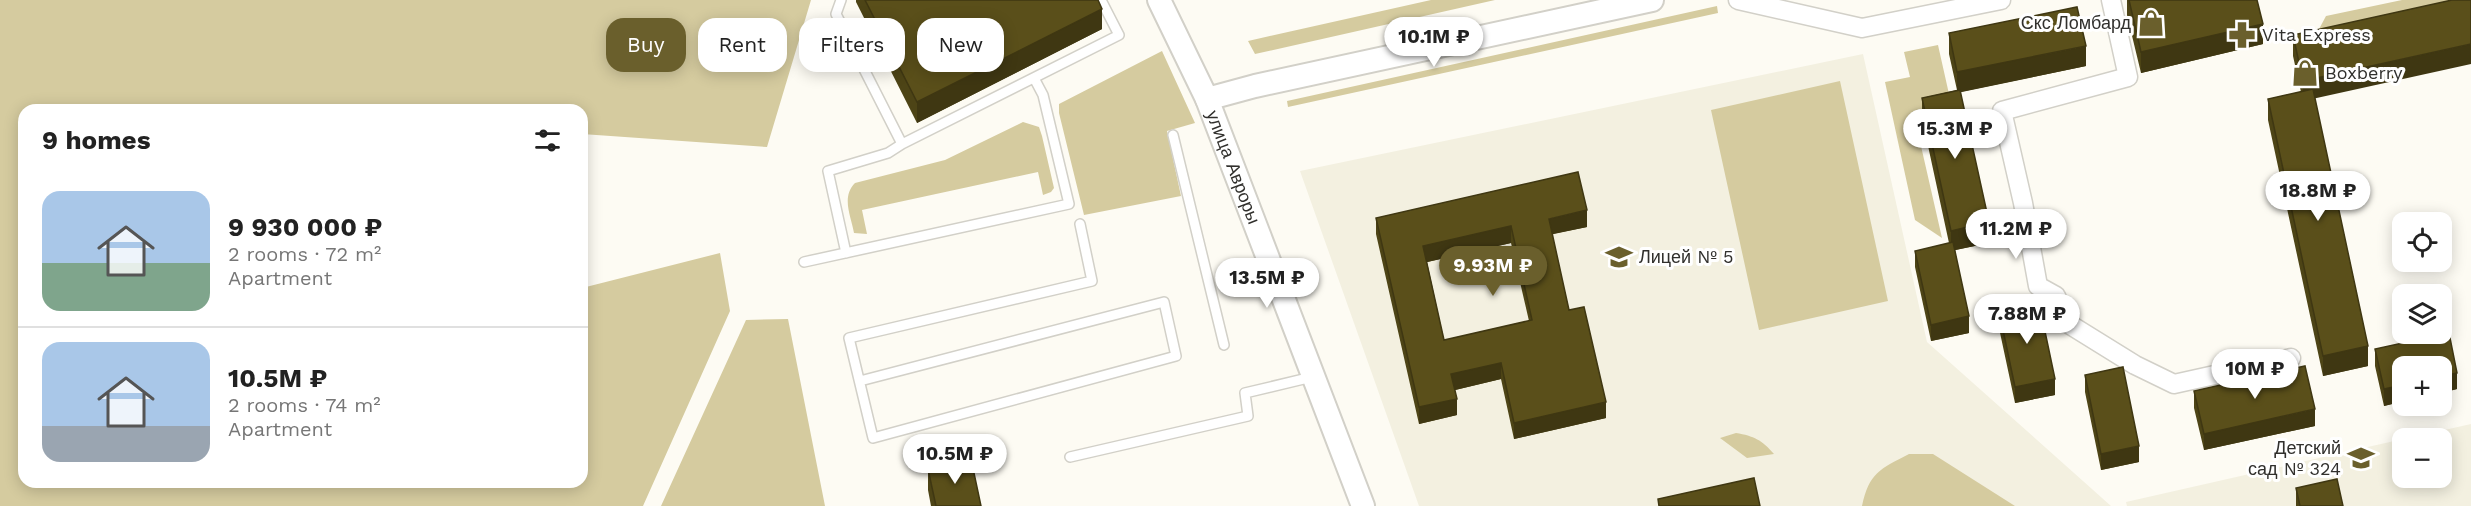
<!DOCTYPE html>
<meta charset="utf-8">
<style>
:root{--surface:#fff;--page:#f6f6f6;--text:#222;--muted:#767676;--line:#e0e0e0;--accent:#6a5f2c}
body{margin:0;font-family:"Work Sans",sans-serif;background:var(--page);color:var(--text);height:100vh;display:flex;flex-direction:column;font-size:22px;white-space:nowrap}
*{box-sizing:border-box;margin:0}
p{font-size:20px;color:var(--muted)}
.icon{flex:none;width:33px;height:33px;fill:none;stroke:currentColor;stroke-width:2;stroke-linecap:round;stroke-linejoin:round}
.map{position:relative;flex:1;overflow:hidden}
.sheet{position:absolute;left:18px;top:104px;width:570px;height:384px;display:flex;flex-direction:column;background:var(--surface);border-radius:18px;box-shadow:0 3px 15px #0003}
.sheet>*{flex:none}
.hud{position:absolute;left:606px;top:18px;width:570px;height:54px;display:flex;gap:12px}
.tools{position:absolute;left:2392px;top:212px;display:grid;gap:12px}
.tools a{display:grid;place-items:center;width:60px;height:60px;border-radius:12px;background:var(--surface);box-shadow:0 3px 15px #0003;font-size:30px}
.price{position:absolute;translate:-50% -51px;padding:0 14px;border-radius:21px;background:#fff;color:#222;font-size:20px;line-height:39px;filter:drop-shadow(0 2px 3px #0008)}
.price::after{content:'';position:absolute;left:50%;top:36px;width:18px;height:14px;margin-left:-9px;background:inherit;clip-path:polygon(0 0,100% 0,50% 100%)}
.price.on{background:var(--accent);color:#fff}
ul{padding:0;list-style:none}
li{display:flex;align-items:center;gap:18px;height:150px;padding:0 24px}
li+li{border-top:2px solid var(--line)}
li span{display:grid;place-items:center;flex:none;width:168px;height:120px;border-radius:18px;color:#555}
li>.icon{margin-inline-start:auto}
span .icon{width:72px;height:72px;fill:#fffc;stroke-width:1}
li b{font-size:26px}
h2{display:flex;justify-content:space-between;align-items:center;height:72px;padding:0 24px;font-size:26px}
.tag{padding:0 21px;border-radius:18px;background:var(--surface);box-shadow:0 3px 15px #0003;font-size:21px;line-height:54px}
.tag.on{background:var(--accent);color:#fff}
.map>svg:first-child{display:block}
.built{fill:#f3f0e0}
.green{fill:#d5cb9f}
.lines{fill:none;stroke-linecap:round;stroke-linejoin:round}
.service-casing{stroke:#d2d0c8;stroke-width:12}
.minor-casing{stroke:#d2d0c8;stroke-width:21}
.tertiary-casing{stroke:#d2d0c8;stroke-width:26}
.service{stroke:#fff;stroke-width:9}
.minor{stroke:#fff;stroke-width:18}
.tertiary{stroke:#fff;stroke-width:22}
.wall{fill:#4d4416;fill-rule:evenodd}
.shaded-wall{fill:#3f3712}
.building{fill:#5a4f1a;stroke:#3f3712;stroke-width:1.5;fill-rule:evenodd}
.labels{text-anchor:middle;stroke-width:6;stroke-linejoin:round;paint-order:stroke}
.poi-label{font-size:18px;fill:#31302d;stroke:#fff;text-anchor:start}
.street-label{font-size:18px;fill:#31302d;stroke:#fff}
</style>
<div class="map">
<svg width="2471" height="506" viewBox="0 0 2471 506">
<rect width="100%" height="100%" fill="#fdfbf3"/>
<path class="built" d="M1863,54L1927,342L2111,506H1419L1300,171Z
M2471,424V506H2127L2126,502L2403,439V477H2442V438H2409Z"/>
<path class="green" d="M0,0H811L767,147L582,134V110H24V482H582V288L720,253L730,311L643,506H0Z
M1431,0H1495L1255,54L1248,41Z
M2402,0H2471L2309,48L2326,16Z
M1717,6L1718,13L1288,107L1287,101Z
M1938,45L1951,103L1913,111L1942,238L1915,220L1885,82L1910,77L1904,52Z
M1162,51L1195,123L1167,131L1181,196L1084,215L1059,113V104Z
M1840,81L1888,301L1759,330L1711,110Z
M1023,122L1039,127L1042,136L1054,188L1051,192L1043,195L1038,172L862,210L867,234L854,233C851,216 841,197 855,183L945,160Z
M788,319L825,506H661L746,320Z
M1736,433C1754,436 1762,440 1774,454L1747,458L1720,438Z
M1909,454H1933L2015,506H1862C1869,473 1880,469 1909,454Z"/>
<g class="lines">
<defs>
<path id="service" d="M841,0L836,14L902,144L1119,35L1101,0
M1173,135L1224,345
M846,253L828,171L888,153L902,144
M804,262L1069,204L1043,95L1034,78
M860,381L1164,302L1176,356L873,438L849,338L1092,281L1080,224
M1070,457L1248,416L1245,393L1312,377"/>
<path id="minor" d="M1738,0L1862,28L2001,0
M2111,0L2128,77L2002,111L2023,203L2038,286L2056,296L2064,321L2135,365L2174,384L2291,358"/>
<g id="tertiary">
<path id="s1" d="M1159,0L1207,99L1363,506"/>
<path d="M1207,99L1255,86L1652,0"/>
</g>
</defs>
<use href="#service" class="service-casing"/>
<use href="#minor" class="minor-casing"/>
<use href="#tertiary" class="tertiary-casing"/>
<use href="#service" class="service"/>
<use href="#minor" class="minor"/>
<use href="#tertiary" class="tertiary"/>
</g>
<path class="wall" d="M856,0H1098L1102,29L917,123L856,2Z
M2127,0H2257L2263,44L2141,73L2127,15Z
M1949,33L2086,66L1960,92L1989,243L1955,250L1969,333L1931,341L1915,267V251L1949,243L1922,118V98L1957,90L1949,54Z
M2293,35L2315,99L2368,366L2323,376L2268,120V99L2301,92L2293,56Z
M1376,218L1587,227L1552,234L1569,310L1606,418L1514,439L1501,379L1455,390L1457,415L1419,424L1376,234ZM1511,243L1529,321L1444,340L1427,262Z
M1999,311L2055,395L2015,403L1999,328Z
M2375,349L2457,389L2384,406L2375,366Z
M2085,375L2139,462L2101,470L2085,392Z
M2194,391L2315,426L2204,450L2194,408Z
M928,469L981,506H931L928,490Z
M2296,488L2343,506H2296Z"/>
<path class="shaded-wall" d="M1102,9V29L917,123V102Z
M2263,24V44L2141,73V52Z
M2471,44V64L2303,101V81Z
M2086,46V66L1957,93V72Z
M1587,210V227L1549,235V219Z
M1989,222V243L1951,251V231Z
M1511,226V243L1423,263V246Z
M1969,316V333L1931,341V325Z
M2368,346V366L2323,376V356Z
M1501,363V379L1451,391V374Z
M2457,373V389L2442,393V376Z
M2055,379V395L2015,403V387Z
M2403,385V401L2384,406V389Z
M1457,399V415L1419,424V407Z
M1606,402V418L1514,439V423Z
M2315,409V426L2204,450V434Z
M2139,446V462L2101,470V454Z"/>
<path class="building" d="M865,0H1098L1102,9L917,102Z
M2129,0H2257L2263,24L2141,52Z
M2452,0H2471V44L2303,81L2293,35Z
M2077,7L2086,46L1957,72L1949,33Z
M2313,89L2368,346L2323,356L2268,99Z
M1960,90L1989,222L1951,231L1922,98Z
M1578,172L1587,210L1549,219L1569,310L1584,307L1606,402L1514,423L1501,363L1451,374L1457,399L1419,407L1376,218ZM1511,226L1532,320L1444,340L1423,246Z
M1953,242L1969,316L1931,325L1915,251Z
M2039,303L2055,379L2015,387L1999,311Z
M2449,333L2457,373L2442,376V366H2403V385L2384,389L2375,349Z
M2305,366L2315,409L2204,434L2194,391Z
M2123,367L2139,446L2101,454L2085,375Z
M971,459L981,506H936L928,469Z
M1754,478L1760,506H1659L1658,499Z
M2337,479L2343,506H2300L2296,488Z"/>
<defs>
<symbol id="shop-bare" viewBox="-9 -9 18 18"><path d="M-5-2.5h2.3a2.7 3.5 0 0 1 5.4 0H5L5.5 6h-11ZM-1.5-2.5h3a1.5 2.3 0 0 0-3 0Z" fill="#6a5f2c" stroke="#fff" stroke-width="2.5" paint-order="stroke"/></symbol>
<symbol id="pharmacy-bare" viewBox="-9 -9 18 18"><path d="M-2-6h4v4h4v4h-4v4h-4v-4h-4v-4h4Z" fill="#6a5f2c" stroke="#fff" stroke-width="2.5" paint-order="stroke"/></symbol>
<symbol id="school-bare" viewBox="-9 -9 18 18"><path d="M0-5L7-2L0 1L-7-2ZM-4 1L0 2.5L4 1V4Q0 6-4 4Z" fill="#6a5f2c" stroke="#fff" stroke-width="2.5" paint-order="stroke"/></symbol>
</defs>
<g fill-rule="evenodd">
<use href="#shop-bare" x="2132" y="4" width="38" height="38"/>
<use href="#pharmacy-bare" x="2223" y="16" width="38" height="38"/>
<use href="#shop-bare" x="2286" y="54" width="38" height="38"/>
<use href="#school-bare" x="1600" y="238" width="38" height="38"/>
<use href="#school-bare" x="2342" y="439" width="38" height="38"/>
</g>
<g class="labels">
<g class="poi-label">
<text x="2131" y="29" text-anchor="end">Скс Ломбард</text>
<text x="2262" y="41">Vita Express</text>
<text x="2325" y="79">Boxberry</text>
<text x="1639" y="263">Лицей № 5</text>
<text x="2341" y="454" text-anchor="end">Детский<tspan x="2341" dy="21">сад № 324</tspan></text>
</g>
<g class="street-label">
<text dy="6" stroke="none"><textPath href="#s1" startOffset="183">улица Авроры</textPath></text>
</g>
</g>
</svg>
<div class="tools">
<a><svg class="icon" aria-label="locate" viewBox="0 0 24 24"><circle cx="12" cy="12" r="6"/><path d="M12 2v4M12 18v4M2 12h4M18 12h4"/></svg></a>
<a><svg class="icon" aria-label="layers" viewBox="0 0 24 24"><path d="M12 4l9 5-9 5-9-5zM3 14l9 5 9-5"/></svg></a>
<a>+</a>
<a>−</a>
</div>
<b class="price" style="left:1434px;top:68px">10.1M ₽</b>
<b class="price" style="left:1955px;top:160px">15.3M ₽</b>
<b class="price" style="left:2318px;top:222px">18.8M ₽</b>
<b class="price" style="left:2016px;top:260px">11.2M ₽</b>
<b class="price on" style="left:1493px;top:297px">9.93M ₽</b>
<b class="price" style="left:1267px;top:309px">13.5M ₽</b>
<b class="price" style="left:2027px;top:345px">7.88M ₽</b>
<b class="price" style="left:2255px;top:400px">10M ₽</b>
<b class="price" style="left:955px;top:485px">10.5M ₽</b>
<div class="hud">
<a class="tag on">Buy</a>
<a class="tag">Rent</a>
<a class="tag">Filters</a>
<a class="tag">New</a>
</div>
<section class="sheet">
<h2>9 homes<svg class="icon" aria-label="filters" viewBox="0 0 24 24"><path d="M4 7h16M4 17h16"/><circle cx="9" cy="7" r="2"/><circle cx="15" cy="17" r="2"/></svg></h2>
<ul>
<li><span style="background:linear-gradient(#a9c7e8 60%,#7fa58c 0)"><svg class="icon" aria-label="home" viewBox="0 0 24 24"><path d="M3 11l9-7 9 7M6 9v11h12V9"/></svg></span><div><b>9 930 000 ₽</b><p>2 rooms · 72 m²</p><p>Apartment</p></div></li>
<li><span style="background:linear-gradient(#a9c7e8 70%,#9aa5b1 0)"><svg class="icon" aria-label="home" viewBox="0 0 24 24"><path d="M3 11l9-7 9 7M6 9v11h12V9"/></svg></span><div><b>10.5M ₽</b><p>2 rooms · 74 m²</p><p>Apartment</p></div></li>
</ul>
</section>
</div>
